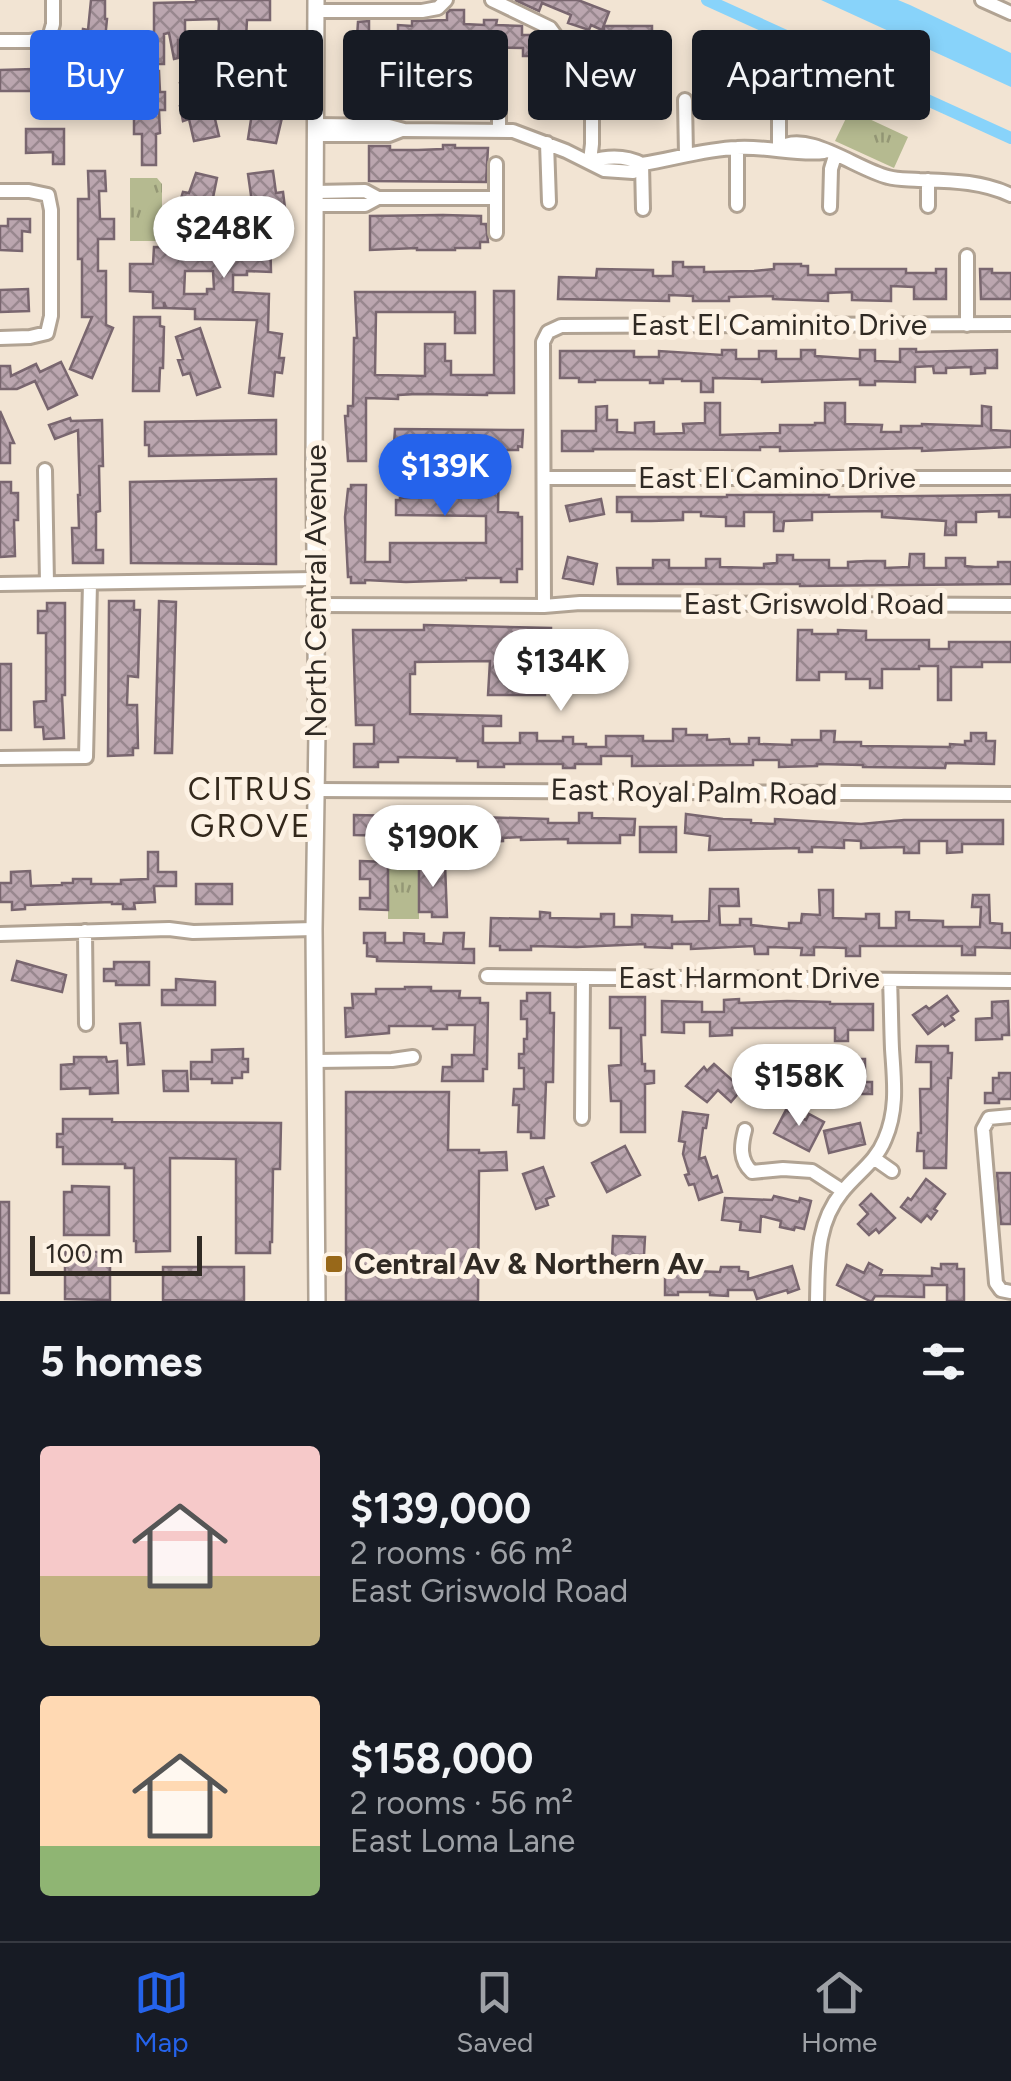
<!DOCTYPE html>
<meta charset="utf-8">
<style>
:root{--surface:#171b24;--page:#20242c;--text:#f1f3f6;--muted:#9ea1a6;--line:#363941;--accent:#2563eb}
body{margin:0;font-family:Figtree,sans-serif;background:var(--page);color:var(--text);height:100vh;display:flex;flex-direction:column;font-size:38px;white-space:nowrap}
*{box-sizing:border-box;margin:0}
p{font-size:32px;color:var(--muted)}
.icon{flex:none;width:55px;height:55px;fill:none;stroke:currentColor;stroke-width:2;stroke-linecap:round;stroke-linejoin:round}
.map{position:relative;height:1301px;overflow:hidden}
.details{display:flex;flex-direction:column;background:var(--surface);flex:1}
.details>*{flex:none}
.banner{position:absolute;left:30px;top:30px;width:952px;height:90px;display:flex;gap:20px}
.scale{position:absolute;left:30px;bottom:25px;width:172px;box-sizing:border-box;padding-left:10px;border:5px solid #302a24;border-top:0;font-size:28px;line-height:35px;white-space:nowrap;color:#302a24;-webkit-text-stroke:8px #fdf2e4;paint-order:stroke}
.price{position:absolute;translate:-50% -85px;padding:0 22px;border-radius:35px;background:#fff;color:#222;font-size:32px;line-height:65px;filter:drop-shadow(0 2px 5px #0008)}
.price::after{content:'';position:absolute;left:50%;top:60px;width:30px;height:22px;margin-left:-15px;background:inherit;clip-path:polygon(0 0,100% 0,50% 100%)}
.price.active{background:var(--accent);color:#fff}
ul{padding:0;list-style:none}
li{display:flex;align-items:center;gap:30px;height:250px;padding:0 40px}
li span{display:grid;place-items:center;flex:none;width:280px;height:200px;border-radius:10px;color:#555}
li>.icon{margin-inline-start:auto}
span .icon{width:120px;height:120px;fill:#fffc;stroke-width:1}
li b{font-size:42px}
h2{display:flex;justify-content:space-between;align-items:center;height:120px;padding:0 40px;font-size:42px}
.pill{padding:0 35px;border-radius:10px;background:var(--surface);box-shadow:0 5px 15px #0003;font-size:35px;line-height:90px}
.pill.active{background:var(--accent);color:#fff}
.menu{display:flex;justify-content:space-around;align-items:center;height:140px;border-top:2px solid var(--line);background:var(--surface);font-size:28px;color:var(--muted)}
.menu a{display:grid;justify-items:center;gap:5px}
.menu .active{color:var(--accent)}
.map>svg:first-child{display:block}
.park{fill:url(#park-tufts)}
.water{fill:#88d3fa}
.lines{fill:none;stroke-linecap:round;stroke-linejoin:round}
.canal{stroke:#88d3fa;stroke-width:12}
.building{fill:url(#building-cross-hatch);stroke:#79666f;stroke-width:2.5;fill-rule:evenodd}
.minor-casing{stroke:#b1a393;stroke-width:18}
.major-casing{stroke:#b1a393;stroke-width:20}
.minor{stroke:#fff;stroke-width:12}
.major{stroke:#fff;stroke-width:15}
.poi-dot{fill:#986819;stroke:#fdf2e4;stroke-width:4}
.labels{text-anchor:middle;stroke-width:10;stroke-linejoin:round;paint-order:stroke}
.street-label{font-size:30px;fill:#302a24;stroke:#fdf2e4}
.poi-label{font-size:30px;font-weight:bold;fill:#302a24;stroke:#fdf2e4;text-anchor:start}
.neighbourhood-label{font-size:32px;letter-spacing:2.5px;fill:#33281b;stroke:#fdf2e4}
</style>
<div class="map">
<svg width="1011" height="1301" viewBox="0 0 1011 1301">
<defs>
<pattern id="park-tufts" width="24" height="20" patternUnits="userSpaceOnUse" patternTransform="scale(2.5)"><rect width="24" height="20" fill="#b5ba90"/><path d="M3 7l-1-3M5 7V3M7 7l1-3M15 17l-1-3M17 17v-4M19 17l1-3" fill="none" stroke="#949775"/></pattern>
<pattern id="building-cross-hatch" width="8" height="8" patternUnits="userSpaceOnUse" patternTransform="scale(2.5)"><rect width="8" height="8" fill="#bba6af"/><path d="M0 0l8 8M0 8l8-8" fill="none" stroke="#98878e"/></pattern>
</defs>
<rect width="100%" height="100%" fill="#f2e4d3"/>
<path class="park" d="M850,110L908,137L894,168L835,141Z
M130,178H157L162,184V236L157,241H130Z
M388,859H419V919H388Z"/>
<path class="water" d="M821,0H898L910,5L1011,53V87Z"/>
<g class="lines">
<path class="canal" d="M707,0L1011,138"/>
</g>
<path class="building" d="M91,0H105V19H107L103,60L80,57L83,29L88,30Z
M196,0H270V20H247L246,39V42H271L270,79L283,81L279,104L285,105L276,143L248,139L259,68H203L219,136L194,141L189,119L183,121L180,106L185,105L180,83L196,79V42H218L219,23L218,19L185,20V40H178V58L174,59L169,33L164,34V64H154V3L196,2Z
M515,0H578L609,12L602,30L591,25L589,30L568,23L571,15L542,3L539,11Z
M450,10H464V24L484,25V20H497L496,25L522,26V35H532V44H542V56H523V48L429,46L413,47L412,54H389V72H400V82H380L379,108L389,109V116L359,112L361,53H356L358,22L369,21V34L398,33V25L412,26V21L447,20V13Z
M604,26H652V50H604Z
M71,56L101,78L85,100L62,83L54,94L38,82L51,65L60,72Z
M33,69V91H0V70Z
M159,71L160,92H165V110H159L160,133L156,134V165H142V134H134V72Z
M26,129H64V164H53V152L26,153Z
M443,145H455V148H488L486,182L369,181V146H390V150H418L443,149Z
M88,171H105L106,191H99L100,219H114V239H98V271H106V325L113,328L92,378L70,369L92,317H82V259H78V199H89Z
M273,171L276,193L283,192L285,208H279L282,232L270,234L271,272L247,271V275H233V292L269,294L268,332L282,334L279,358H284L282,373L275,372L273,396L249,393L257,320L195,319V309L166,308L164,302V308H153V292L130,291V264H153L154,247L229,248V245H258L248,174ZM185,271H213L214,289H207V294H184Z
M196,173L217,178L205,237L178,232L180,223L174,221L183,192L189,193Z
M443,215L481,216V224H486L488,242H480V248H455V250H417V248L370,250V216Z
M8,219H30V232L22,231V251L0,250V226H8Z
M673,262H683V267H704V272L754,271L774,269V264H801V266H808V275H836V269H906V273H936V269H946V299H914V287L891,286V301L852,300V292L828,293V301L773,299V296L729,297V301H693V296L669,295V301L558,299L559,277L596,278L597,269L653,270V276H673Z
M980,269H992V273H1011V299H981Z
M28,289L29,311L0,312V290Z
M494,291H514V393H487V395L417,394L398,395V399L366,398V461H348L345,416H348V406H353L354,338H357L355,292H475V333H455V312H376L375,375L425,376V344H445V361H451V375H494Z
M134,317H160V326L164,327L163,368H160L159,391H133Z
M200,328L220,387L197,395L190,373L183,375L178,360L183,359L176,337Z
M900,349H916V352L997,350V368H985V373L971,374V367L946,368V373H934L933,366L915,367V382L875,381V385H860V379L762,382V379L713,378V392H701V381H682V379H663V383H650V380H595V382H579V378H560V351H634V357H659V351L722,355V350H736V359H759V351H776V359H801V350H815V356L860,359V350H875V361L900,362Z
M61,362L77,395L48,409L35,381L17,389H0V366H10L11,376L36,364L40,372Z
M705,403H720V435L780,433V425H815V423H825V403H845V424L882,425L881,432H901V426H922V424L982,426V406L991,407V430L1011,431V447L922,451V448L780,451V447H760V450L593,449V451H562V431H596V407L607,406V420H617V432L635,433V423L654,422V434L684,433L683,424L705,423Z
M0,411L14,443H10V463H0Z
M70,418L71,421L102,420L103,466H99L100,511L96,512V550H103V563H73L72,528H79L78,495H80L78,430L55,439L49,425Z
M276,420V454L149,456V445H145V422Z
M395,429L523,430L522,447L518,446V450H499L498,512L518,513V517H522V569H517V582H501V578H466V580L406,582L365,580V583H351V577H348L345,517L348,489H351V485H366L365,562H390V543H486V516L396,515V500H400V498H417L422,495L478,498L477,447H459V449L407,450V447H398V444H394Z
M276,479V564L131,563L130,482Z
M0,482H11V493H18V520H14L15,556L0,557Z
M727,495H829V497L1011,495V517H999V511L976,512V522H956V535H945L946,521L882,517V511L812,512V520L784,521L783,531H774V512H744V526H726V517L701,516V512H683V520L651,521H632V512H617V497H727Z
M601,499L604,514L570,521L566,506Z
M910,554H924V568H946V558H965V566L975,567H998V562H1011V584L800,586V584H618L617,568H653V560H669V568H706V559H720V567L764,568V564L777,563V555H793V560H829V568H848V562L866,561H885V568L909,567Z
M568,557L597,564L593,584L563,578Z
M109,601H134V610H140L138,677L128,676L127,705H137L138,748H133V755L108,756Z
M159,601L176,602L172,753H155Z
M47,603H65V695H62L64,738L44,739L43,727H35L34,702L46,701V633H38V611H47Z
M424,625L551,628V670H545V695H488L490,661L415,662V674H410V714L501,716V726H483V743H520V733H537V741H563V737H573V744H586V747H606V736H643V741H673V729H686V735H707V740L729,739L730,744H749V738H759V744L792,745V740H821V731H835L834,742H861V746L950,747V744L965,745V741H971V733H986V741H995L994,764L946,763L945,768L863,767V765L817,764V766L779,767V760H753V765L632,766V756H601V764H575V768H563V764H504V767H478V761H457V758L398,757V762H378V767H354V744H374V725H356L353,630H424Z
M798,630H812V634H838V630L866,631V640H929V649H949V642H1011V662H982V667H951V700H938V666H919V669H882V688H870V679H846V672H819V680H797Z
M585,636L615,638L614,678L584,677Z
M0,664H11V730H0Z
M464,810H476L477,817L548,819V823H579V813H592V818L635,819L634,835H620V843H568V839L521,840V837L503,838V841L490,842V836L449,837V846L437,845V842L394,840V836L354,835V815L464,817Z
M686,814L723,819L751,820V823L775,824V819L861,824L904,820H1003V844H962V852L947,853V841H919V853H904V847L861,848V841L844,840V848L812,847V852H799V848L709,850L710,836L685,833Z
M640,827H676V852H640Z
M148,852H158V872H176V886H154L155,902L134,903L135,909H123V904H112V902L25,905V909L12,910V902H0V883H11V872L30,871L31,886L62,885V883H73V879H91V884H121V880L148,879Z
M360,861L388,862V910L360,909V898H370V879H360Z
M419,864H445L447,917H432V912H419Z
M196,884H232V904H196Z
M710,889H738L739,906H719L720,925H740V919H751V925L789,929V923H801L802,914L820,915L819,890H833V918L866,919V914H879V928H896V912H909V920L943,921V927H980L981,907H972L973,895H989L990,923L1002,924V933H1011V948L975,947V955H962V946H860V956H846V948L814,947V955H801L802,948L768,947V954H755L754,946L691,949V944H672V948L645,947V944L577,947L531,946V950H500V946H490L491,918L540,919V912L550,913V918L601,919V914H614V927H632V915L672,916V922L709,921Z
M364,933H385V943H404V933L424,934V943L443,944L444,933H464L463,949H474V963L377,961V957L367,956V943H364Z
M17,961L66,975L62,992L12,980Z
M114,962H149V985H116V981H104V969H114Z
M176,979L215,982V1005H162V990H176Z
M405,987H431V991H460L459,998H480V1003H488L487,1069H483V1081H442L443,1067H452V1055H474L475,1025H447V1029H433V1026H389V1033L346,1037L345,1008H353L352,994H376V989H405Z
M527,993H550V1013H554L553,1082H546L544,1138H531V1132H518L519,1105H513L514,1089H524V1068H519V1054H524V1039H527V1019H521V1001H527Z
M947,996L958,1011L951,1016L954,1020L945,1026L943,1023L928,1034L913,1015L926,1006L929,1009Z
M610,997H645V1035H641L642,1064H645V1071H654V1083L645,1084V1132H621V1101H611L609,1066L621,1065V1028H610Z
M739,999V1003L787,1001L830,1002V1004H873V1030H848V1041H835V1028H732V1035L710,1036V1022H684V1033L662,1032V1001L702,1002V1012H724V1000Z
M1008,1001L1009,1035H1002V1039L976,1040V1019L992,1018V1002Z
M140,1023L144,1064L128,1065L127,1043H121L120,1024Z
M917,1046H948V1053H952L951,1078H948L946,1168H924V1151H917L918,1133H921L920,1089H931V1062H916Z
M243,1049V1059H248V1072H242V1078H232V1083H212V1079H191V1062H212V1050Z
M74,1057H106L107,1062L117,1061L118,1093L90,1094V1088L61,1089V1065L74,1064Z
M841,1059H865V1082H872V1094H841Z
M714,1064L742,1089L731,1102L718,1090L707,1102L686,1086L704,1067L707,1071Z
M163,1071H187L188,1091H164Z
M760,1071L799,1090L789,1110L750,1089Z
M999,1073H1011V1099H999V1103H985V1093H993V1078H999Z
M346,1092H449L448,1150H479V1153L506,1152L507,1170L479,1171L478,1301H346Z
M786,1110L806,1120L809,1114L824,1122L809,1151L774,1133Z
M683,1112L708,1115L706,1128H703L699,1159L705,1157L712,1178L717,1176L722,1192L699,1200L694,1184L689,1185L685,1175L689,1174L683,1154L685,1142L679,1141Z
M63,1119H112V1122L281,1123L280,1169H273L272,1242H270V1253H236V1159L170,1158V1251L136,1252V1241H134V1168H125V1164H63V1147H57V1134H63Z
M860,1123L865,1144L829,1153L824,1131Z
M625,1146L640,1175L607,1192L592,1163Z
M543,1167L554,1196L546,1199L548,1205L536,1209L523,1174Z
M997,1173H1011V1224H1001Z
M926,1179L945,1194L934,1209L937,1211L931,1219L927,1215L921,1222L901,1207L908,1198L911,1200Z
M72,1186L109,1187V1235H64V1192H72Z
M871,1194L895,1218L879,1233L876,1229L869,1235L858,1224L868,1214L860,1205Z
M774,1196L799,1202L800,1198L811,1201L804,1229L795,1227L794,1230L780,1227L781,1221L761,1216L760,1232L740,1230L741,1222L722,1220L725,1198L772,1200Z
M0,1202H9V1293H0Z
M613,1236L645,1237L644,1255H632V1259H612Z
M65,1252H110V1300L65,1299Z
M869,1263L882,1270L880,1275L932,1276V1268L941,1269V1264H957V1269H964V1301H947V1285H924V1297L875,1296L872,1301H870L837,1285L847,1265L864,1273Z
M792,1266L799,1289L788,1293L787,1290L757,1299L754,1290H728V1296L710,1295V1292H678V1295H665V1270L720,1272L721,1267H739V1271L748,1272V1279Z
M163,1267H244V1301L163,1300Z"/>
<g class="lines">
<defs>
<path id="minor" d="M492,0L550,28L561,43
M982,0L1011,13
M316,11H422L438,8L446,0
M0,41H30L49,38L53,24V0
M685,100L686,155
M315,125L389,126L404,130L513,131L566,151L604,170L633,172L642,164C674,159 705,149 737,148C767,146 795,155 824,152
M499,130V95
M315,135H389L402,130
M547,143L549,202
M737,148V205
M779,148C808,130 856,169 888,177C898,180 909,179 919,180C951,181 981,181 1011,195
M779,148V111
M590,161L592,144V102
M590,161C608,156 625,155 642,164
M496,164V233
M642,164L643,209
M928,180V206
M0,191H29L48,195L51,210V316L47,333L30,337L0,338
M315,192L365,191L378,198H496
M315,205H365L378,198
M830,207L831,169L835,156
M967,325V256
M45,470L47,583
M544,478H1011
M0,584L316,579
M317,605L544,606L580,603L1011,605
M544,606L543,342L548,332L561,326L1011,324
M0,758L86,757L90,583
M316,790L1011,794
M85,931L86,1024
M0,934L169,929L193,932L314,929
M487,976L1011,981
M315,1061L392,1060L413,1057
M1011,1116L989,1118L983,1129L996,1283L1001,1290L1011,1292
M582,1118L583,977
M745,1130C741,1145 739,1160 752,1172L783,1169L812,1171L843,1191
M875,1159L892,1171
M817,1301C818,1261 816,1224 842,1192C857,1173 876,1162 885,1139C898,1109 894,1080 892,1049C891,1026 891,1003 890,980"/>
<path id="major" d="M316,0L314,466L317,732L314,929L317,1301"/>
</defs>
<use href="#minor" class="minor-casing"/>
<use href="#major" class="major-casing"/>
<use href="#minor" class="minor"/>
<use href="#major" class="major"/>
</g>
<rect class="poi-dot" x="324" y="1254" width="20" height="20" rx="5"/>
<g class="labels">
<g class="street-label">
<text x="779" y="335">East El Caminito Drive</text>
<text x="777" y="488">East El Camino Drive</text>
<text transform="translate(316 591) rotate(-90)" y="10">North Central Avenue</text>
<text x="814" y="614">East Griswold Road</text>
<text transform="translate(694 792) rotate(1)" y="10">East Royal Palm Road</text>
<text x="749" y="988">East Harmont Drive</text>
</g>
<g class="poi-label">
<text x="354" y="1274">Central Av &amp; Northern Av</text>
</g>
<g class="neighbourhood-label">
<text x="251" y="800">CITRUS<tspan x="251" dy="37">GROVE</tspan></text>
</g>
</g>
</svg>
<div class="scale">100 m</div>
<b class="price" style="left:224px;top:281px">$248K</b>
<b class="price active" style="left:445px;top:519px">$139K</b>
<b class="price" style="left:561px;top:714px">$134K</b>
<b class="price" style="left:433px;top:890px">$190K</b>
<b class="price" style="left:799px;top:1129px">$158K</b>
<div class="banner">
<a class="pill active">Buy</a>
<a class="pill">Rent</a>
<a class="pill">Filters</a>
<a class="pill">New</a>
<a class="pill">Apartment</a>
</div>
</div>
<section class="details">
<h2>5 homes<svg class="icon" aria-label="filters" viewBox="0 0 24 24"><path d="M4 7h16M4 17h16"/><circle cx="9" cy="7" r="2"/><circle cx="15" cy="17" r="2"/></svg></h2>
<ul>
<li><span style="background:linear-gradient(#f6c9c9 65%,#c2b280 0)"><svg class="icon" aria-label="home" viewBox="0 0 24 24"><path d="M3 11l9-7 9 7M6 9v11h12V9"/></svg></span><div><b>$139,000</b><p>2 rooms · 66 m²</p><p>East Griswold Road</p></div></li>
<li><span style="background:linear-gradient(#ffd9b3 75%,#8fb573 0)"><svg class="icon" aria-label="home" viewBox="0 0 24 24"><path d="M3 11l9-7 9 7M6 9v11h12V9"/></svg></span><div><b>$158,000</b><p>2 rooms · 56 m²</p><p>East Loma Lane</p></div></li>
</ul>
</section>
<nav class="menu">
<a class="active"><svg class="icon" aria-label="map" viewBox="0 0 24 24"><path d="M3 6l6-2 6 2 6-2v14l-6 2-6-2-6 2zM9 4v14M15 6v14"/></svg>Map</a>
<a><svg class="icon" aria-label="saved" viewBox="0 0 24 24"><path d="M7 4h10v16l-5-4-5 4z"/></svg>Saved</a>
<a><svg class="icon" aria-label="home" viewBox="0 0 24 24"><path d="M3 11l9-7 9 7M6 9v11h12V9"/></svg>Home</a>
</nav>
